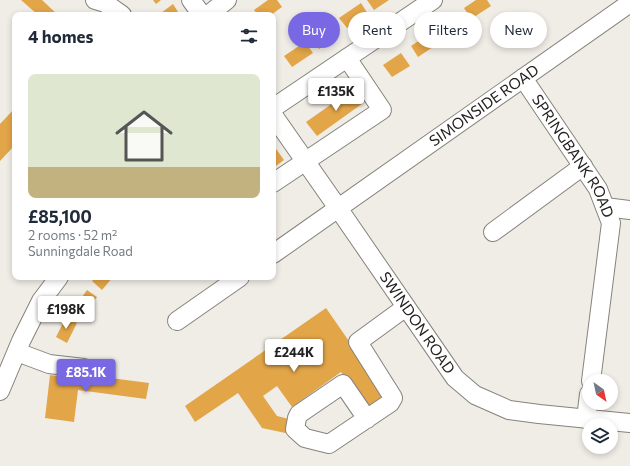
<!DOCTYPE html>
<meta charset="utf-8">
<style>
:root{--surface:#fff;--page:#f6f6f7;--text:#1f2937;--muted:#747a83;--line:#e0e1e3;--accent:#7868e4}
body{margin:0;font-family:Commissioner,sans-serif;background:var(--page);color:var(--text);height:100vh;display:flex;flex-direction:column;font-size:15px;white-space:nowrap}
*{box-sizing:border-box;margin:0}
p{font-size:13px;color:var(--muted)}
.icon{flex:none;width:22px;height:22px;fill:none;stroke:currentColor;stroke-width:2;stroke-linecap:round;stroke-linejoin:round}
.map{position:relative;flex:1;overflow:hidden}
.drawer{position:absolute;left:12px;top:12px;width:264px;height:268px;display:flex;flex-direction:column;background:var(--surface);border-radius:8px;box-shadow:0 2px 6px #0003}
.drawer>*{flex:none}
.guide{position:absolute;left:288px;top:12px;width:282px;height:36px;display:flex;gap:8px}
.needle{width:26px;rotate:147deg}
.buttons{position:absolute;left:582px;top:374px;display:grid;gap:8px}
.buttons a{display:grid;place-items:center;width:36px;height:36px;border-radius:50%;background:var(--surface);box-shadow:0 2px 6px #0003;font-size:20px}
.price{position:absolute;translate:-50% -34px;padding:0 9px;border-radius:4px;background:#fff;color:#222;font-size:13px;line-height:26px;filter:drop-shadow(0 1px 2px #0008)}
.price::after{content:'';position:absolute;left:50%;top:24px;width:12px;height:9px;margin-left:-6px;background:inherit;clip-path:polygon(0 0,100% 0,50% 100%)}
.price.selected{background:var(--accent);color:#fff}
ul{padding:0;list-style:none}
li{display:grid;align-content:center;gap:8px;height:212px;padding:0 16px}
li+li{border-top:1px solid var(--line)}
li span{display:grid;place-items:center;height:124px;border-radius:8px;color:#555}
li>.icon{margin-inline-start:auto}
span .icon{width:72px;height:72px;fill:#fffc;stroke-width:1}
li b{font-size:17px}
h2{display:flex;justify-content:space-between;align-items:center;height:48px;padding:0 16px;font-size:17px}
.chip{padding:0 14px;border-radius:18px;background:var(--surface);box-shadow:0 2px 6px #0003;font-size:14px;line-height:36px}
.chip.selected{background:var(--accent);color:#fff}
.map>svg:first-child{display:block}
.building{fill:#e2a548}
.lines{fill:none;stroke-linecap:round;stroke-linejoin:round}
.minor-casing{stroke:#86827c;stroke-width:20}
.minor{stroke:#fff;stroke-width:18}
.labels{text-anchor:middle;stroke-width:3;stroke-linejoin:round;paint-order:stroke}
.street-label{font-size:15px;fill:#232220;stroke:#fdf9f3}
</style>
<div class="map">
<svg width="630" height="466" viewBox="0 0 630 466">
<rect width="100%" height="100%" fill="#f0ece6"/>
<path class="building" d="M21,0H42L58,15H38Z
M153,0H161L156,4Z
M268,0H277L282,7L271,15H258L254,10Z
M367,0H389L374,10Z
M476,0H487L491,6L471,19L464,8Z
M361,3L368,14L347,28L339,18Z
M173,4L180,15H162L161,13Z
M456,15L464,25L444,40L437,29Z
M332,24L339,35L319,49L311,37Z
M429,34L436,45L418,57L411,46Z
M305,42L313,53L292,67L284,56Z
M401,53L410,66L392,77L383,65Z
M356,87L366,101L317,136L306,122Z
M15,108V145L0,161V124Z
M274,146L284,160L273,168V147Z
M96,277H113L102,290L92,281Z
M87,290L97,297L84,314L75,307Z
M326,308L387,396L368,410L341,372L292,407L277,386L263,396L277,416L293,420L290,434L262,428L238,393L195,422L185,406Z
M66,317L77,323L67,343L56,337Z
M72,373L149,383L146,399L78,390L74,422L45,418L50,375L71,378Z"/>
<g class="lines">
<defs>
<g id="minor">
<path d="M95,0L105,3L122,15"/>
<path d="M191,0L202,15"/>
<path d="M208,15L227,0"/>
<path id="s1" d="M523,78L598,189L611,223L591,381"/>
<path d="M273,108L433,0"/>
<path id="s2" d="M273,115L338,208L455,378L475,395L509,410L539,414L630,423"/>
<path d="M273,183L382,110L347,58"/>
<path d="M605,207L630,210"/>
<path d="M493,232L583,166"/>
<path id="s3" d="M273,254L630,3"/>
<path d="M177,321L240,277"/>
<path d="M17,352L49,364L84,368"/>
<path d="M0,391L21,341L41,301L59,277"/>
<path d="M367,419L343,384L299,414L297,418L295,429L305,438L329,444L390,403L393,398L392,396L358,342L406,307"/>
<path d="M586,419L589,394"/>
</g>
</defs>
<use href="#minor" class="minor-casing"/>
<use href="#minor" class="minor"/>
</g>
<g class="labels">
<g class="street-label">
<text dy="5" stroke="none"><textPath href="#s3" startOffset="258">SIMONSIDE ROAD</textPath></text>
<text dy="5" stroke="none"><textPath href="#s1" startOffset="93">SPRINGBANK ROAD</textPath></text>
<text dy="5" stroke="none"><textPath href="#s2" startOffset="253">SWINDON ROAD</textPath></text>
</g>
</g>
</svg>
<div class="buttons">
<a><svg class="needle" viewBox="-14 -14 28 28"><path d="M0-13l5 13h-10z" fill="#e53935"/><path d="M0 13l5-13h-10z" fill="#747a83"/></svg></a>
<a><svg class="icon" aria-label="layers" viewBox="0 0 24 24"><path d="M12 4l9 5-9 5-9-5zM3 14l9 5 9-5"/></svg></a>
</div>
<b class="price" style="left:336px;top:112px">£135K</b>
<b class="price" style="left:66px;top:330px">£198K</b>
<b class="price" style="left:294px;top:373px">£244K</b>
<b class="price selected" style="left:86px;top:393px">£85.1K</b>
<div class="guide">
<a class="chip selected">Buy</a>
<a class="chip">Rent</a>
<a class="chip">Filters</a>
<a class="chip">New</a>
</div>
<section class="drawer">
<h2>4 homes<svg class="icon" aria-label="filters" viewBox="0 0 24 24"><path d="M4 7h16M4 17h16"/><circle cx="9" cy="7" r="2"/><circle cx="15" cy="17" r="2"/></svg></h2>
<ul>
<li><span style="background:linear-gradient(#dfe7d0 75%,#c2b280 0)"><svg class="icon" aria-label="home" viewBox="0 0 24 24"><path d="M3 11l9-7 9 7M6 9v11h12V9"/></svg></span><div><b>£85,100</b><p>2 rooms · 52 m²</p><p>Sunningdale Road</p></div></li>
</ul>
</section>
</div>
